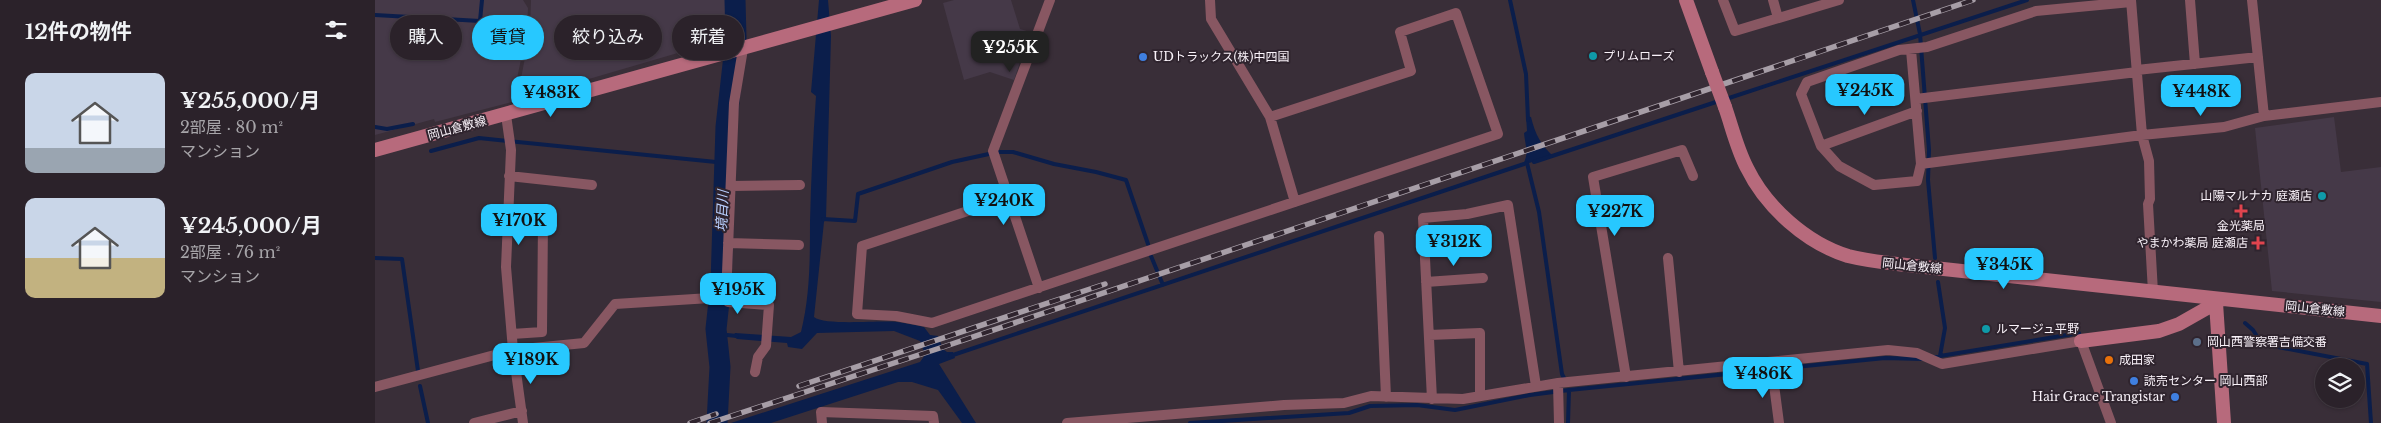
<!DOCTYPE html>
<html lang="ja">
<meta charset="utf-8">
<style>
:root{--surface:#2b222a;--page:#332a32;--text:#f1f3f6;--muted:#a6a4a8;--line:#473f47;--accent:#27c8ff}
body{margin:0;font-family:"Libre Baskerville","Noto Sans JP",serif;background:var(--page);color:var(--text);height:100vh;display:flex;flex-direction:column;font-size:19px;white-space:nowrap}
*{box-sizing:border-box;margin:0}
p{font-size:16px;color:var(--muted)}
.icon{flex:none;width:28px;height:28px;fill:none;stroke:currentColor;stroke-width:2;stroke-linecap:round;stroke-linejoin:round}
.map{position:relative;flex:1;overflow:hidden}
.panel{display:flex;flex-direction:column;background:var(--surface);width:375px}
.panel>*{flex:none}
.guide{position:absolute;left:15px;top:15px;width:475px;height:45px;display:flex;gap:10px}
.controls{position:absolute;left:1940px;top:358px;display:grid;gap:10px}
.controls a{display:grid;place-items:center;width:50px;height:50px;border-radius:50%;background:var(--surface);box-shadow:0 1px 4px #0004,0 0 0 1px var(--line);font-size:25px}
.price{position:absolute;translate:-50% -42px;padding:0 11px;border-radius:10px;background:var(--accent);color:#111;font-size:16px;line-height:32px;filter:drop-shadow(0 1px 2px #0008)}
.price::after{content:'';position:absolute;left:50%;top:30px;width:15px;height:11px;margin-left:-8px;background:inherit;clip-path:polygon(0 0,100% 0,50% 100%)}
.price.on{background:#222;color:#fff}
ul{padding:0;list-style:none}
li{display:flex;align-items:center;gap:15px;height:125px;padding:0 25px}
li span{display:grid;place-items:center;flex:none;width:140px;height:100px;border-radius:10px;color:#555}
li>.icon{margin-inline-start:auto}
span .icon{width:60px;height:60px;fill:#fffc;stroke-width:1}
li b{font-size:21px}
h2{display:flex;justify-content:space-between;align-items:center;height:60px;padding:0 25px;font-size:21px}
.tag{padding:0 18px;border-radius:22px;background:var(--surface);box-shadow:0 1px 4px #0004,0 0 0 1px var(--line);font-size:18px;line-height:45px}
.tag.on{background:var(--accent);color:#111}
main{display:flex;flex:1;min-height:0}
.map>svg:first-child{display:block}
.commercial{fill:#453948}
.water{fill:#0b1e4b}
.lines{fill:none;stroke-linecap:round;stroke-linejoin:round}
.stream{stroke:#0b1e4b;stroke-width:4}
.river{stroke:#0b1e4b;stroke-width:21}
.street{stroke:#885762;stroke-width:10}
.secondary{stroke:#b76a7c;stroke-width:14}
.rail-casing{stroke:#a79ea7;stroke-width:5.5}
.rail{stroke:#2f242e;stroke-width:4;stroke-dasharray:11;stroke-linecap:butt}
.secondary-bridge{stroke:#b76a7c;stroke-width:14}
.culture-dot{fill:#0f9aa8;stroke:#2f242e;stroke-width:2}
.shop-dot{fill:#3f7fe0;stroke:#2f242e;stroke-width:2}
.health-dot{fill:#e0444e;stroke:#2f242e;stroke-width:2}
.service-dot{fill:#5c6f8a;stroke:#2f242e;stroke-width:2}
.food-dot{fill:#e8710a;stroke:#2f242e;stroke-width:2}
.labels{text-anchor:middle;stroke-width:4;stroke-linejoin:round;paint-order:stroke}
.poi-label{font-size:12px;fill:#f9f2f9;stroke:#2f242e;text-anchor:start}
.street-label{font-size:12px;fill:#f9f2f9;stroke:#2f242e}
.water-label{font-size:14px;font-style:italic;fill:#b8cffe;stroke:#2f242e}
</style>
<main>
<section class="panel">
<h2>12件の物件<svg class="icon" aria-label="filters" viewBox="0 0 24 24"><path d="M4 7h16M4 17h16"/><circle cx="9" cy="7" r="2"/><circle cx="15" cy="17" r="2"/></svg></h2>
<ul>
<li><span style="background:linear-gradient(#c9d6e8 75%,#9aa5b1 0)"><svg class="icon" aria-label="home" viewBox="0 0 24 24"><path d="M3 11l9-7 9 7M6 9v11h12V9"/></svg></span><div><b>¥255,000/月</b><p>2部屋 · 80 m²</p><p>マンション</p></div></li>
<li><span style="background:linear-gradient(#c9d6e8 60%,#c2b280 0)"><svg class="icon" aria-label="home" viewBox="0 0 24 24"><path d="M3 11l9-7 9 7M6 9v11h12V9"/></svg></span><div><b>¥245,000/月</b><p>2部屋 · 76 m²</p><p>マンション</p></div></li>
</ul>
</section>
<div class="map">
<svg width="2006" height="423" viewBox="0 0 2006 423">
<rect width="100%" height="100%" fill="#392e38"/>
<path class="commercial" d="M0,0H148L153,8L152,31L137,102L60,122L59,119L0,135Z
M156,0H356L354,38L142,100L155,31Z
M579,0H636L645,29L655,32L639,80L615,72L589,80L568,3Z
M1959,117L1966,172L2006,167V302L1897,291L1880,128Z"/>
<path class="water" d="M444,0H453L456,36L451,218L449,222L439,317C450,326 504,320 522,322C531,323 540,325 549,327L555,335L563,336L568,349L572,352H578L580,358L564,364L601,423H587L563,390L537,382H523L396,423H356L545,362L550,355L545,341L519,331L442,333L427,349L413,347L412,343L362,339L358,336L360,333L416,337L426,332C435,296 435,259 435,222C436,180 438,138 441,96L436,92Z
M1151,116L1156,117C1160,134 1166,145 1178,156L1147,165C1155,155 1150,145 1149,133L1152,131Z"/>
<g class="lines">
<path class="stream" d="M1135,0L1151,74L1153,120
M1538,0L1545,34L1554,150L1553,180L1560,258
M0,15L105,21L107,0
M1351,99L1652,0
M0,127L12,129L38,124
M56,151L104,138L351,163
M1159,162L1344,101
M1152,163L1164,212L1187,374L1191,382
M448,219L480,221L483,194L577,162L623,152H638L679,164L721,172L751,180L773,244
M776,256L788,285
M0,258L27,259L43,371
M1563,282L1570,328L1565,356
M1870,323L1878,330L1887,344L1992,364L1996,423
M342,334L362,336
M575,356L1149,164
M1559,357L1704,333
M45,386L53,423
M815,423L974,413L995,406L1042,405L1080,410L1155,395L1194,390L1510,358L1547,359
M1193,423L1194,390"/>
<path class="river" d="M342,423L345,367L341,329L346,283L351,127L361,38L360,0"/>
<path class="street" d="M835,0L836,19L895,117L920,202
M1348,0L1360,31L1464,0
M1398,0L1403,18
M1756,0L1767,135L1774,161L1775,199L1773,204L1778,292
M1815,0L1820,64
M1877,0L1889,116
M1536,50L1546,164L1542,181L1499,185L1464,166L1446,146L1426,94L1432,82L1524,50L1552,47L1661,11L1756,2
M1762,70L1883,57
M1541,99L1762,72
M131,115L136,150L131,267L138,350L148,423
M1446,146L1542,111
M1546,164L1767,135L1849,127L1889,116L2006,102
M134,176L217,185
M356,186L425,185
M632,198L487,246L482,314L521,316L557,323L1123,134L1081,13L1025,32L1036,71L895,117
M132,220L168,219L167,332L137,334
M1004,236L1011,397
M353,243L424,245
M1293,258L1304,372
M1051,282L1108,278
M664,288L618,151L675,0
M351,297L353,302L394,305L391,346L383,357L380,372
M1054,335L1105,333V396
M1396,362L1404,423
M1251,377L1218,177L1307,150L1318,176
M1183,383L1184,423
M0,387L138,350L209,343L240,304L351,297L359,103L368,49
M1057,399L1048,218L1092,214L1133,205L1161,386
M99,423L147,411
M447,423L446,412L558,416L559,423
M692,423L909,405L969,403L996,396L1088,399L1183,383L1513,350L1542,353L1567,364L1706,341L1736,423"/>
<path class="secondary" d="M1311,0L1337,72
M1350,107C1357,127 1362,149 1372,168C1391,207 1431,243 1473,256C1489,260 1505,262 1522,264L2006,316
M0,150L540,0
M1706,341L1784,331L1804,324L1841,303L1849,423"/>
<defs>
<path id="rail" d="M424,386L730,284
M315,423L341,414
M335,423L568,347L1598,0"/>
</defs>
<use href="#rail" class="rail-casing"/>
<use href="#rail" class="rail"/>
<path class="secondary-bridge" d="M1337,72L1350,107"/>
</g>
<g class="culture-dot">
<circle cx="1218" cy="56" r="5"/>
<circle cx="1947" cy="196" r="5"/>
<circle cx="1611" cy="329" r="5"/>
</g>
<g class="shop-dot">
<circle cx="768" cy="57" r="5"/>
<circle cx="1759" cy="381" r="5"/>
<circle cx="1800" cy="397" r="5"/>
</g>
<g class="health-dot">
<path d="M1863.5 203.5h5v5h5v5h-5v5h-5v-5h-5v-5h5z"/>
<path d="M1880.5 235.5h5v5h5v5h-5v5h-5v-5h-5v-5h5z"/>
</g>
<circle class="service-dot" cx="1822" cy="342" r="5"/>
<circle class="food-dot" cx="1734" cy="360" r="5"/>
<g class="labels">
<g class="poi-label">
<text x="1228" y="60">プリムローズ</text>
<text x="778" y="61">UDトラックス(株)中四国</text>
<text x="1937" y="200" text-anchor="end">山陽マルナカ 庭瀬店</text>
<text x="1866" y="230" text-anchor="middle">金光薬局</text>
<text x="1873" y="247" text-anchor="end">やまかわ薬局 庭瀬店</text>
<text x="1621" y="333">ルマージュ平野</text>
<text x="1832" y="346">岡山西警察署吉備交番</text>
<text x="1744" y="364">成田家</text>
<text x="1769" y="385">読売センター 岡山西部</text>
<text x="1790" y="401" text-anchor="end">Hair Grace Trangistar</text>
</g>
<g class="street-label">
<text transform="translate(82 128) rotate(-15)" y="4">岡山倉敷線</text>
<text transform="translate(1537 266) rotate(6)" y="4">岡山倉敷線</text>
<text transform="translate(1940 309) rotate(6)" y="4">岡山倉敷線</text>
</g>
<g class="water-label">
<text transform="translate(347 211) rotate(-87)" y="5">境目川</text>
</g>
</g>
</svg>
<div class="controls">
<a><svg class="icon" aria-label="layers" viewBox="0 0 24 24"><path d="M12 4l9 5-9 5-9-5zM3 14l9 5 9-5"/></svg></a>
</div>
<b class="price on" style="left:635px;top:73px">¥255K</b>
<b class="price" style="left:1490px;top:116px">¥245K</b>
<b class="price" style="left:1826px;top:117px">¥448K</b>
<b class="price" style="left:176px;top:118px">¥483K</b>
<b class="price" style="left:629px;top:226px">¥240K</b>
<b class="price" style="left:1240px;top:237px">¥227K</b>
<b class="price" style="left:144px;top:246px">¥170K</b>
<b class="price" style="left:1079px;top:267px">¥312K</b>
<b class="price" style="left:1629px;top:290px">¥345K</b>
<b class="price" style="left:363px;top:315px">¥195K</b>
<b class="price" style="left:156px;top:385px">¥189K</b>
<b class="price" style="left:1388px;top:399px">¥486K</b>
<div class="guide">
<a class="tag">購入</a>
<a class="tag on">賃貸</a>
<a class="tag">絞り込み</a>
<a class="tag">新着</a>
</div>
</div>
</main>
